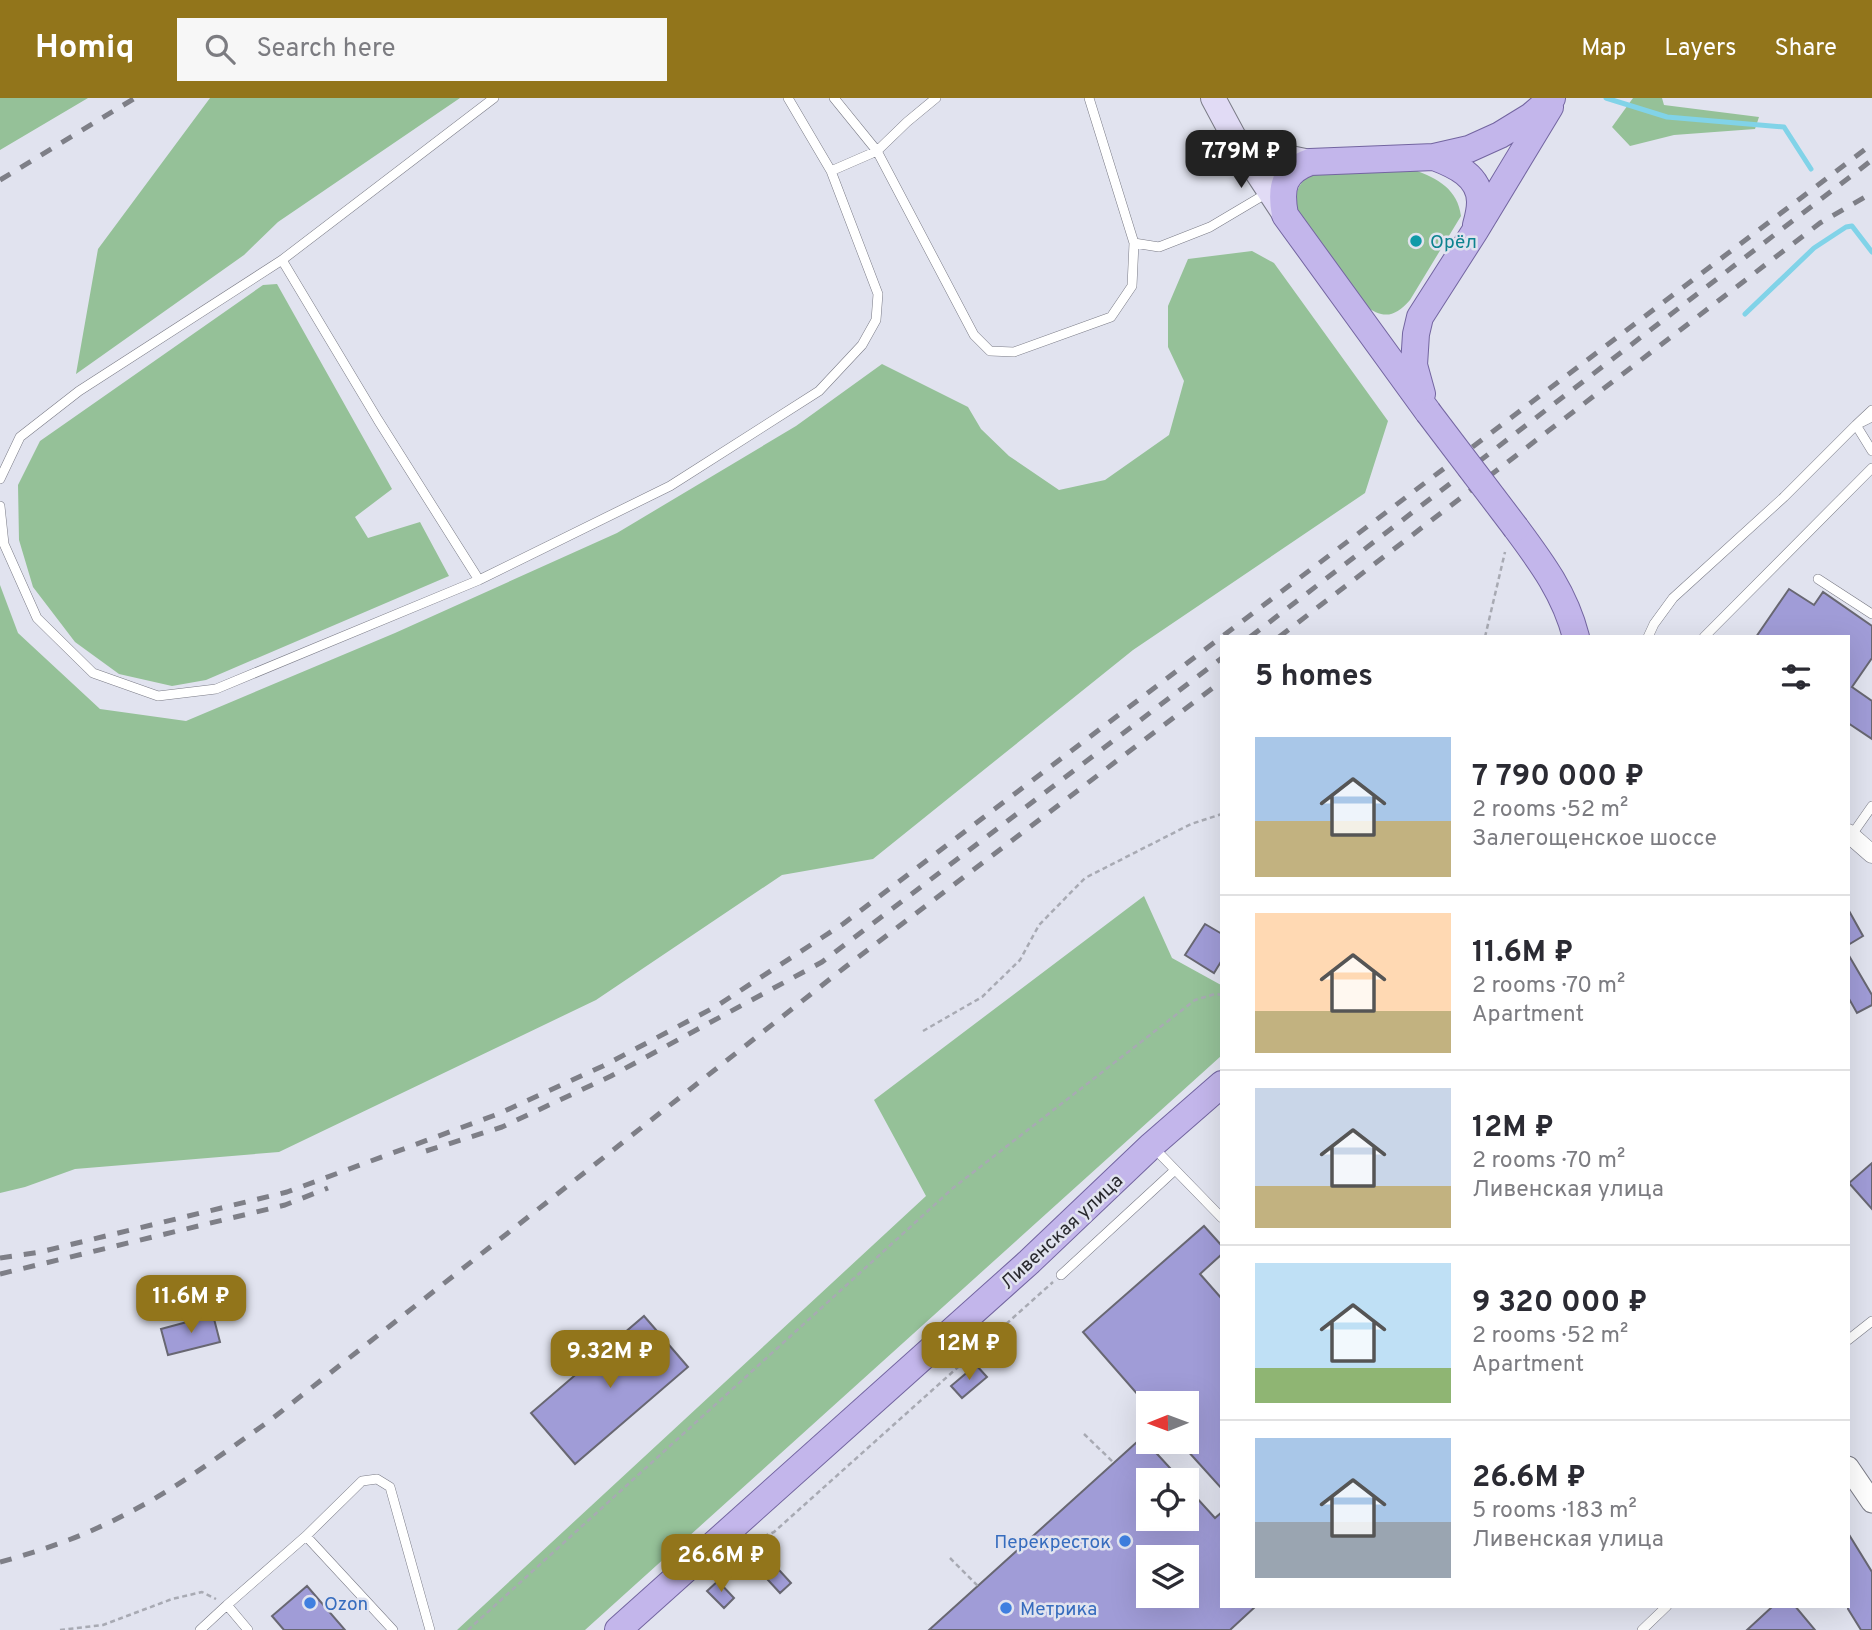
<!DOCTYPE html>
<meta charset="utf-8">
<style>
:root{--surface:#fff;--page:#f7f7f7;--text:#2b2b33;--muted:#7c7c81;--line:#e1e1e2;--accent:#92751b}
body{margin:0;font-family:Overpass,sans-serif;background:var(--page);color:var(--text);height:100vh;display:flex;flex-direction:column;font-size:26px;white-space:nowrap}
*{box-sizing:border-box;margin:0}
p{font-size:23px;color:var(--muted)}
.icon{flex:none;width:38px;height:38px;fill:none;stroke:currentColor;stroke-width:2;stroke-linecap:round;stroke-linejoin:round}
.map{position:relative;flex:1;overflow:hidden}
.drawer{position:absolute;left:1220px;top:537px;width:630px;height:973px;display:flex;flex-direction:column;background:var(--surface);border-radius:0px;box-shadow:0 7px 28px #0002}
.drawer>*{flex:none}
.needle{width:46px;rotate:269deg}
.tools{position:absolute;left:1136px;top:1293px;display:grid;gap:14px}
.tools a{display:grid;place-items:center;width:63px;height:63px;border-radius:0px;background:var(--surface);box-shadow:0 7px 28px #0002;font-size:35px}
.price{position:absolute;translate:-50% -60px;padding:0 16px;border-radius:14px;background:var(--accent);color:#fff;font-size:23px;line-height:46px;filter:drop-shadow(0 2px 4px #0008)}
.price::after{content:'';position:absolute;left:50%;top:42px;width:21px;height:16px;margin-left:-10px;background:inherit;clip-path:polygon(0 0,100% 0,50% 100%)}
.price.active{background:#222;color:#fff}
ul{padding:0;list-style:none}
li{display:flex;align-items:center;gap:21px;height:175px;padding:0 35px}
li+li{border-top:2px solid var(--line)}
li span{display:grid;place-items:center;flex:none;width:196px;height:140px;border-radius:0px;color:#555}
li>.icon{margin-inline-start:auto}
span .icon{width:84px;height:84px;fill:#fffc;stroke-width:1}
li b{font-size:30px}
h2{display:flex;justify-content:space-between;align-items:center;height:84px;padding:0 35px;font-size:30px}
header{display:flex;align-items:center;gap:42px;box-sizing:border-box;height:98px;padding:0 35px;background:var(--accent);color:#fff}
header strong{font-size:33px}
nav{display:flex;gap:38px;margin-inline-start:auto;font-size:24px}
.search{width:490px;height:63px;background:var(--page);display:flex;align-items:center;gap:18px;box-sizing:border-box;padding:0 24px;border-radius:0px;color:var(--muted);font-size:26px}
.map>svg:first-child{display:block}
.green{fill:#95c198}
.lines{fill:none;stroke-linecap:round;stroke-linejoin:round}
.stream{stroke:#81d3e8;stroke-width:5}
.building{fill:#a09cd7;stroke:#686772;stroke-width:2;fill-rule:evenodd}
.service-casing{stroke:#7a7b86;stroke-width:10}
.minor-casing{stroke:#7a7b86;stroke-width:19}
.tertiary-casing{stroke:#7a7b86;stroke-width:23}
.secondary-casing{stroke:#7a7b86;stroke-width:26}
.primary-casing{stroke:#7365a0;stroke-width:28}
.path{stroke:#a8aab3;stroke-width:2.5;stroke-dasharray:5 3.5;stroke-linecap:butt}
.service{stroke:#fff;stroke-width:9}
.minor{stroke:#fff;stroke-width:18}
.tertiary{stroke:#fff;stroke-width:21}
.secondary{stroke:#e1dbf5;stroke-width:24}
.primary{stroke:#c3b6eb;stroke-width:26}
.rail{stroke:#7e7f87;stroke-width:5;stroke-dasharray:12 12;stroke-linecap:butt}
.primary-bridge-casing{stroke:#7365a0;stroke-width:28;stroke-linecap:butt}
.primary-bridge{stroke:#c3b6eb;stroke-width:26}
.culture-dot{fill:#0f9aa8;stroke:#e1e3ef;stroke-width:2.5}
.shop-dot{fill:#3f7fe0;stroke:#e1e3ef;stroke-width:2.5}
.labels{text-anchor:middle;stroke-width:5;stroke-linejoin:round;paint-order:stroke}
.culture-label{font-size:19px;fill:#0d838f;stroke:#e1e3ef;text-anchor:start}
.street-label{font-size:19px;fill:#29292e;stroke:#e1e3ef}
.shop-label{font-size:19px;fill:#366cbe;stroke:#e1e3ef;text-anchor:start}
</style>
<header>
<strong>Homiq</strong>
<div class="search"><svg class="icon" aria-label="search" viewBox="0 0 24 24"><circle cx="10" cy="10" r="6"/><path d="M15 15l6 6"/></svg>Search here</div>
<nav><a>Map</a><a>Layers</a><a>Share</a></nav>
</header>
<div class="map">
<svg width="1872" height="1532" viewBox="0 0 1872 1532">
<rect width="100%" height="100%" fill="#e1e3ef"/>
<path class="green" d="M0,0H88L0,52Z
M210,0H460L278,124L244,157L76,276L98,151Z
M1633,0H1662L1664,7L1759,19L1755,31L1674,37L1630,48L1612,29Z
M1414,72C1438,80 1458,92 1461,118L1410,202C1394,220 1383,221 1364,207L1296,111C1294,95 1298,87 1310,76Z
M1252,153L1274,165L1388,323L1365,395L1133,552L873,761L782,777L596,902L279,1054L75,1071L25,1089L0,1095V487L18,535L100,611L186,623L395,535L617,435L796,328L882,266L968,309L981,331L1009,358L1059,392L1105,382L1169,337L1184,283L1168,249V208L1188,161Z
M277,186L392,391L355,419L368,440L420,424L449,478L206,582L172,588L119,576L75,544L33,489L19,442L18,387L40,343L263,187Z
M1144,798L1172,860L1221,887V958L585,1532H457L926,1098L874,1002Z"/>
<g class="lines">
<path class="stream" d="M1606,0L1667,19L1784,29L1811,71
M1745,216L1814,150L1846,129L1852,128L1872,154"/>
</g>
<path class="building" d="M1789,491L1814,507L1823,494L1872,528V560L1852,589L1872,603V641L1848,625V539H1756Z
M1848,811L1863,838L1848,847Z
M1205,826L1222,836V862L1214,875L1185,857Z
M1848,856L1872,897V907L1857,915L1848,899Z
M1872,1065V1111L1849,1085Z
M1204,1128L1222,1148V1156L1200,1176L1222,1201V1391L1186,1351V1306H1146L1083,1234Z
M213,1217L220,1244L168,1257L161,1231Z
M644,1218L688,1269L575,1366L531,1315Z
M976,1267L987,1279L962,1300L951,1288Z
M1148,1334V1346L1181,1382H1148V1421H1186V1388L1215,1420L1222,1414V1508H1256L1230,1532H929ZM1148,1460H1186V1498H1148Z
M1848,1435L1872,1474V1532H1861L1848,1511Z
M757,1448L791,1485L780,1495L746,1458Z
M718,1483L734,1500L724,1510L707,1493Z
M307,1488L345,1532H284L272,1518Z
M1773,1508H1795L1815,1532H1747Z"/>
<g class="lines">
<defs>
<path id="service" d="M788,0L831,73
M834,0L877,53L974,237L990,253L1014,254L1111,219L1132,188L1134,145L1089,0
M1134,145L1159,149L1210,129L1269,94
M282,162L378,322L479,482
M1872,312L1856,327L1872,353
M0,381L20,339L79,293L282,162L494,0
M0,408L4,446L37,520L93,575L158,598L216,591L479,482L670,388L819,293L862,247L876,222L878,196L831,73L877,53L907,24L936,0
M1818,481L1872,516
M1648,539L1654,526L1673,500L1784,399L1856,327L1872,319
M1704,539L1872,370
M1851,738L1872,708
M1153,1049L1222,1120
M1061,1177L1175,1072
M1848,1242L1872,1223
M306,1438L393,1532
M200,1532L227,1507
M248,1532L227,1507L306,1438L362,1383L377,1381L390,1389L430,1532
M1642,1532L1667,1508"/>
<path id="minor" d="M1848,735L1872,756"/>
<path id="tertiary" d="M1848,1369L1872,1404"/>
<path id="secondary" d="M1213,0L1235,41L1285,117
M1236,42C1260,54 1284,59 1310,64"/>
<path id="primary" d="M1434,59C1455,67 1480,78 1480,104C1480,112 1478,120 1476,127
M1422,296L1414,267L1416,236L1420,219L1475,133L1550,9
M1428,314L1285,117C1280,90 1283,74 1310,64L1434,59L1469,51L1500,37L1531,18L1552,0
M1516,430C1542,465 1565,496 1576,539
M618,1532L1029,1164L1152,1047L1222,986"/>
</defs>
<use href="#service" class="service-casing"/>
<use href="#minor" class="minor-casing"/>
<use href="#tertiary" class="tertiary-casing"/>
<use href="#secondary" class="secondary-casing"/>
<use href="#primary" class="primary-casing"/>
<path class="path" d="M1485,539L1505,454
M923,933L982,899L1020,862L1039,827L1085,780L1191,726L1222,716
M1084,1336L1114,1365
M748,1445L774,1434L1053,1184
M950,1460L978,1488
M60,1532L103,1527L172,1501L202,1494L216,1501
M468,1532L953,1090L1195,902L1215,896L1222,897"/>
<use href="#service" class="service"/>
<use href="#minor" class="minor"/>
<use href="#tertiary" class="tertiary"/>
<use href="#secondary" class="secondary"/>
<use href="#primary" class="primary"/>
<path class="rail" d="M0,82L135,0
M1250,539L1872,62
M1279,539L1820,125L1872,95
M426,1053L502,1029L611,978L822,864L1222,560
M0,1160L40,1154L287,1094L498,1016L603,968L715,909L843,826L1872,46
M0,1176L285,1107L328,1090
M0,1464C45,1452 89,1436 130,1414C179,1389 223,1355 268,1324L844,870L1222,583"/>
<defs>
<path id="primary-bridge" d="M1428,314L1516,430"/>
</defs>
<use href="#primary-bridge" class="primary-bridge-casing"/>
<use href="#primary-bridge" class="primary-bridge"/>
</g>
<circle class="culture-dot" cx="1416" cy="143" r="7"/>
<g class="shop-dot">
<circle cx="1125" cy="1443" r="7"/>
<circle cx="310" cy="1505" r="7"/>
<circle cx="1006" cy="1510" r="7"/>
</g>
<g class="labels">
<g class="culture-label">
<text x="1430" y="150">Орёл</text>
</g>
<g class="street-label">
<text transform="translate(1061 1133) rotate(-43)" y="7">Ливенская улица</text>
</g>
<g class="shop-label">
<text x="1111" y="1450" text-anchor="end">Перекресток</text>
<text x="324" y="1512">Ozon</text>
<text x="1020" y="1517">Метрика</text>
</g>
</g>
</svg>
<div class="tools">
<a><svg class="needle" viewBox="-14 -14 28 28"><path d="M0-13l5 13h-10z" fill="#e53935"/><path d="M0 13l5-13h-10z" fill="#7c7c81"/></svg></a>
<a><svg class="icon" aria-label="locate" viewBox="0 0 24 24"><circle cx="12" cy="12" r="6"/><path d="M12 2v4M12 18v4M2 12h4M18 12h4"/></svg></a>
<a><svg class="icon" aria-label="layers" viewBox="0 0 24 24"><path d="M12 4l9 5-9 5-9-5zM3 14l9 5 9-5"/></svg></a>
</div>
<b class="price active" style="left:1241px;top:92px">7.79M ₽</b>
<b class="price" style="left:191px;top:1237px">11.6M ₽</b>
<b class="price" style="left:969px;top:1284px">12M ₽</b>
<b class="price" style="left:610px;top:1292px">9.32M ₽</b>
<b class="price" style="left:721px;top:1496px">26.6M ₽</b>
<section class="drawer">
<h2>5 homes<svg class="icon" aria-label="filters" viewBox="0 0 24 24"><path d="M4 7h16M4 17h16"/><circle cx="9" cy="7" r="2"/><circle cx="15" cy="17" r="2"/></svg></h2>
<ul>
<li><span style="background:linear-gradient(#a9c7e8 60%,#c2b280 0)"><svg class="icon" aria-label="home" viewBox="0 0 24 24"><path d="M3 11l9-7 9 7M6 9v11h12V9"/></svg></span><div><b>7 790 000 ₽</b><p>2 rooms · 52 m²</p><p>Залегощенское шоссе</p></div></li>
<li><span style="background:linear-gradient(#ffd9b3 70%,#c2b280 0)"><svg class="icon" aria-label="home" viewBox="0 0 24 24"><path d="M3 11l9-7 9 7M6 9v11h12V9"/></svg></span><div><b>11.6M ₽</b><p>2 rooms · 70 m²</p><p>Apartment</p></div></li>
<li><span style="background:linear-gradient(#c9d6e8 70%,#c2b280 0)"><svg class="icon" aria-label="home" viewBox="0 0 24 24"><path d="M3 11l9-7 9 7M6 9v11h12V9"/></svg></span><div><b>12M ₽</b><p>2 rooms · 70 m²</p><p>Ливенская улица</p></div></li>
<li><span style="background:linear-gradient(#bfe0f5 75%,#8fb573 0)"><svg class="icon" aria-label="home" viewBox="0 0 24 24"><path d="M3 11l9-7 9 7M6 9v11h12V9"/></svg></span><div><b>9 320 000 ₽</b><p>2 rooms · 52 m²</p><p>Apartment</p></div></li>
<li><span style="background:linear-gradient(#a9c7e8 60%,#9aa5b1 0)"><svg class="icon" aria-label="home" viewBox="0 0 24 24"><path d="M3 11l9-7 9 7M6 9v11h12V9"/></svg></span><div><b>26.6M ₽</b><p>5 rooms · 183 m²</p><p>Ливенская улица</p></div></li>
</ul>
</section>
</div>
